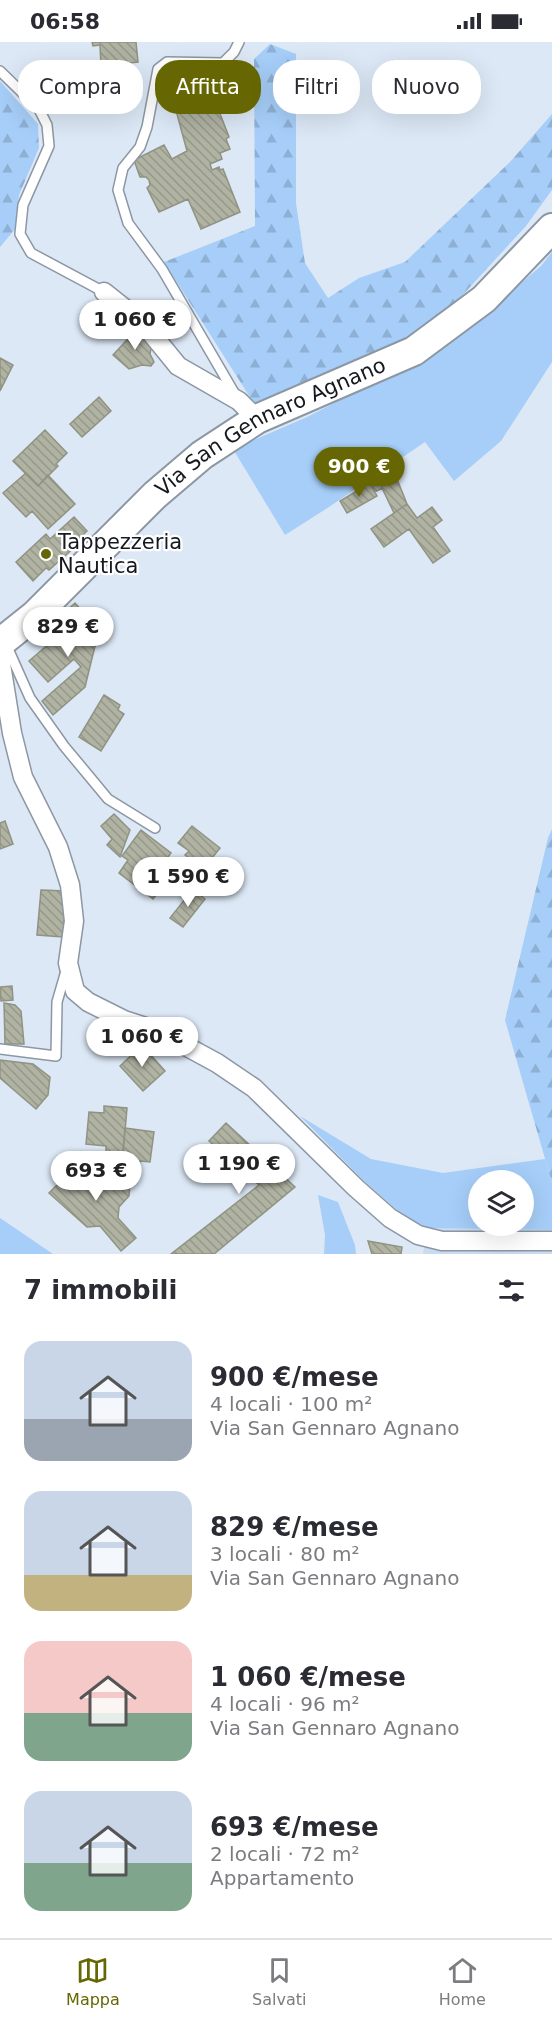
<!DOCTYPE html>
<html lang="it">
<meta charset="utf-8">
<style>
:root{--surface:#fff;--page:#f7f7f7;--text:#2b2b33;--muted:#7c7c81;--line:#e1e1e2;--accent:#666702}
body{margin:0;font-family:"DejaVu Sans",sans-serif;background:var(--page);color:var(--text);height:100vh;display:flex;flex-direction:column;font-size:22px;white-space:nowrap}
*{box-sizing:border-box;margin:0}
p{font-size:20px;color:var(--muted)}
.icon{flex:none;width:33px;height:33px;fill:none;stroke:currentColor;stroke-width:2;stroke-linecap:round;stroke-linejoin:round}
.map{position:relative;height:1212px;overflow:hidden}
.sheet{display:flex;flex-direction:column;background:var(--surface);flex:1}
.sheet>*{flex:none}
.banner{position:absolute;left:18px;top:18px;width:516px;height:54px;display:flex;gap:12px}
.tools{position:absolute;left:468px;top:1128px;display:grid;gap:12px}
.tools a{display:grid;place-items:center;width:66px;height:66px;border-radius:50%;background:var(--surface);box-shadow:0 6px 24px #0002;font-size:30px}
.price{position:absolute;translate:-50% -51px;padding:0 14px;border-radius:21px;background:#fff;color:#222;font-size:20px;line-height:39px;filter:drop-shadow(0 2px 3px #0008)}
.price::after{content:'';position:absolute;left:50%;top:36px;width:18px;height:14px;margin-left:-9px;background:inherit;clip-path:polygon(0 0,100% 0,50% 100%)}
.price.active{background:var(--accent);color:#fff}
ul{padding:0;list-style:none}
li{display:flex;align-items:center;gap:18px;height:150px;padding:0 24px}
li span{display:grid;place-items:center;flex:none;width:168px;height:120px;border-radius:18px;color:#555}
li>.icon{margin-inline-start:auto}
span .icon{width:72px;height:72px;fill:#fffc;stroke-width:1}
li b{font-size:26px}
h2{display:flex;justify-content:space-between;align-items:center;height:72px;padding:0 24px;font-size:26px}
.pill{padding:0 21px;border-radius:24px;background:var(--surface);box-shadow:0 6px 24px #0002;font-size:21px;line-height:54px}
.pill.active{background:var(--accent);color:#fff}
.status{display:flex;justify-content:space-between;align-items:center;height:42px;padding:0 30px;background:var(--surface);direction:ltr}
.status svg{height:16px;fill:currentColor}
.tabs{display:flex;justify-content:space-around;align-items:center;height:84px;border-top:2px solid var(--line);background:var(--surface);font-size:16px;color:var(--muted)}
.tabs a{display:grid;justify-items:center;gap:3px}
.tabs .active{color:var(--accent)}
.map>svg:first-child{display:block}
.built{fill:#c9dbee}
.green{fill:#a6cef8;fill-rule:evenodd}
.forest{fill:url(#forest-firs)}
.building{fill:url(#building-back-hatch);stroke:#909282;stroke-width:1.5}
.lines{fill:none;stroke-linecap:round;stroke-linejoin:round}
.lane-casing{stroke:#8c97a3;stroke-width:12}
.street-casing{stroke:#8c97a3;stroke-width:21}
.primary-casing{stroke:#8c97a3;stroke-width:32}
.lane{stroke:#fff;stroke-width:9}
.street{stroke:#fff;stroke-width:18}
.primary{stroke:#fff;stroke-width:28}
.poi-dot{fill:#666702;stroke:#fff;stroke-width:2}
.labels{text-anchor:middle;stroke-width:4.5;stroke-linejoin:round;paint-order:stroke}
.street-label{font-size:21px;fill:#15191e;stroke:#fff}
.poi-label{font-size:21px;fill:#15191e;stroke:#fff;text-anchor:start}
</style>
<div class="status"><b>06:58</b><svg viewBox="0 0 49 12"><path d="M0 12V9h3v3zM5 12V6h3v6zM10 12V3h3v9zM15 12V0h3v12zM26 1h20v11H26zM47 4h2v5h-2z"/></svg></div>
<div class="map">
<svg width="552" height="1212" viewBox="0 0 552 1212">
<defs>
<pattern id="forest-firs" width="22" height="20" patternUnits="userSpaceOnUse" patternTransform="scale(1.5)"><rect width="22" height="20" fill="#a6cef8"/><path d="M5 1l3.5 6h-7zM16 11l3.5 6h-7z" fill="#8eb0d4"/></pattern>
<pattern id="building-back-hatch" width="6" height="6" patternUnits="userSpaceOnUse" patternTransform="scale(1.5)"><rect width="6" height="6" fill="#b0b2a2"/><path d="M-1 5l2 2M0 0l6 6M5-1l2 2" fill="none" stroke="#96988b"/></pattern>
</defs>
<rect width="100%" height="100%" fill="#dce8f6"/>
<path class="built" d="M428,1186L552,1188V1212H423Z"/>
<path class="green" d="M552,210V320L501,399L454,439L425,400L329,465L285,493L233,407L307,375L450,302L541,224Z
M300,1074L371,1117L443,1131L545,1117L552,1141V1188L428,1186L406,1176L363,1138ZM478,1138H524V1184H478Z
M318,1153L338,1160L355,1203L356,1212H324L325,1193Z
M0,1176L6,1180L53,1212H0Z"/>
<path class="forest" d="M270,2L296,12V161L305,221L328,256L359,236L405,220L510,120L552,72V148L526,184L459,257L399,303L255,363L164,220L255,184L254,17Z
M0,39L38,82L39,106L19,153L16,186L0,205Z
M552,787V1141L505,978L548,796Z"/>
<path class="building" d="M92,0H136L138,20L101,24L100,3L93,4Z
M203,50L209,65L214,63L217,70L219,69L229,95L226,97L230,107L220,111L222,117L210,122L212,128L219,125L220,128L223,127L240,170L201,187L188,157L159,170L147,146L150,143L149,138L146,135H140L134,118L164,103L172,117L187,109L174,61Z
M118,267L131,280L119,292L106,279Z
M137,287L152,301L150,312L154,320L151,324L142,323L129,327L113,313Z
M0,316L13,323L0,349Z
M99,355L111,369L82,395L70,382Z
M45,388L67,411L56,422L58,424L38,444L13,419Z
M393,427L407,462L394,471L382,446L375,450L370,441Z
M26,431L38,444L48,433L75,462L48,487L32,469L26,475L3,451Z
M370,441L377,454L347,471L340,459Z
M407,462L417,476L432,465L442,478L433,485L450,509L433,521L409,487L384,505L371,487Z
M74,475L87,489L74,501L77,503L49,528L46,526L33,539L16,520L46,492L50,497Z
M75,561L99,588L85,645L53,673L42,659L81,625L74,617L48,640L29,619L73,581L64,571Z
M104,653L120,663L118,668L124,672L101,709L79,695Z
M114,772L130,788L120,815L107,803L112,797L101,784Z
M5,779L13,802L0,807V781Z
M192,784L220,806L203,827L185,813L189,809L178,801Z
M141,788L171,811L160,826L165,829L162,832L169,837L153,857L119,831L128,818L122,814Z
M193,847L205,857L183,885L170,876Z
M41,848L66,849L63,895L37,893Z
M12,944L13,958L1,959L0,945Z
M4,961L15,963L21,969L24,1002H5Z
M142,1003L165,1029L143,1049L120,1024Z
M0,1018L33,1022L50,1035L48,1053L36,1067L0,1036Z
M104,1064L127,1066L123,1113L106,1112V1104L86,1102L89,1070L104,1071Z
M226,1081L295,1145L214,1212H171L259,1143L209,1099Z
M125,1086L154,1090L150,1120L140,1119L138,1130L121,1128Z
M80,1120L104,1143L116,1132H121L130,1141L129,1154L119,1165L118,1176L136,1196L121,1209L100,1184L87,1185L49,1151Z
M368,1199L402,1205L401,1212H372Z"/>
<g class="lines">
<defs>
<path id="lane" d="M0,29L39,67L47,83L49,104L23,163L20,192L31,211L104,250
M236,354L162,227L128,181L118,148L123,126L140,105L147,85L158,27L167,20L223,21L234,10L239,0
M5,600L30,656L64,704L108,757L155,786
M0,1007L56,1014L57,960L66,929"/>
<path id="street" d="M104,250L143,281L178,324L239,359L257,377
M0,616L12,691L23,735L58,805L70,843L74,879L68,921L75,949L88,960L124,978L158,989L217,1021L254,1046L356,1146L390,1176L418,1193L442,1199H552"/>
<g id="primary">
<path id="s1" d="M0,601L35,573L155,453L202,413L257,377L414,309L484,257L552,186"/>
</g>
</defs>
<use href="#lane" class="lane-casing"/>
<use href="#street" class="street-casing"/>
<use href="#primary" class="primary-casing"/>
<use href="#lane" class="lane"/>
<use href="#street" class="street"/>
<use href="#primary" class="primary"/>
</g>
<circle class="poi-dot" cx="46" cy="512" r="6"/>
<g class="labels">
<g class="street-label">
<text dy="7" stroke="none"><textPath href="#s1" startOffset="350">Via San Gennaro Agnano</textPath></text>
</g>
<g class="poi-label">
<text x="58" y="507">Tappezzeria<tspan x="58" dy="24">Nautica</tspan></text>
</g>
</g>
</svg>
<div class="tools">
<a><svg class="icon" aria-label="layers" viewBox="0 0 24 24"><path d="M12 4l9 5-9 5-9-5zM3 14l9 5 9-5"/></svg></a>
</div>
<b class="price" style="left:135px;top:309px">1 060 €</b>
<b class="price active" style="left:359px;top:456px">900 €</b>
<b class="price" style="left:68px;top:616px">829 €</b>
<b class="price" style="left:188px;top:866px">1 590 €</b>
<b class="price" style="left:142px;top:1026px">1 060 €</b>
<b class="price" style="left:239px;top:1153px">1 190 €</b>
<b class="price" style="left:96px;top:1160px">693 €</b>
<div class="banner">
<a class="pill">Compra</a>
<a class="pill active">Affitta</a>
<a class="pill">Filtri</a>
<a class="pill">Nuovo</a>
</div>
</div>
<section class="sheet">
<h2>7 immobili<svg class="icon" aria-label="filters" viewBox="0 0 24 24"><path d="M4 7h16M4 17h16"/><circle cx="9" cy="7" r="2"/><circle cx="15" cy="17" r="2"/></svg></h2>
<ul>
<li><span style="background:linear-gradient(#c9d6e8 65%,#9aa5b1 0)"><svg class="icon" aria-label="home" viewBox="0 0 24 24"><path d="M3 11l9-7 9 7M6 9v11h12V9"/></svg></span><div><b>900 €/mese</b><p>4 locali · 100 m²</p><p>Via San Gennaro Agnano</p></div></li>
<li><span style="background:linear-gradient(#c9d6e8 70%,#c2b280 0)"><svg class="icon" aria-label="home" viewBox="0 0 24 24"><path d="M3 11l9-7 9 7M6 9v11h12V9"/></svg></span><div><b>829 €/mese</b><p>3 locali · 80 m²</p><p>Via San Gennaro Agnano</p></div></li>
<li><span style="background:linear-gradient(#f6c9c9 60%,#7fa58c 0)"><svg class="icon" aria-label="home" viewBox="0 0 24 24"><path d="M3 11l9-7 9 7M6 9v11h12V9"/></svg></span><div><b>1 060 €/mese</b><p>4 locali · 96 m²</p><p>Via San Gennaro Agnano</p></div></li>
<li><span style="background:linear-gradient(#c9d6e8 60%,#7fa58c 0)"><svg class="icon" aria-label="home" viewBox="0 0 24 24"><path d="M3 11l9-7 9 7M6 9v11h12V9"/></svg></span><div><b>693 €/mese</b><p>2 locali · 72 m²</p><p>Appartamento</p></div></li>
</ul>
</section>
<nav class="tabs">
<a class="active"><svg class="icon" aria-label="map" viewBox="0 0 24 24"><path d="M3 6l6-2 6 2 6-2v14l-6 2-6-2-6 2zM9 4v14M15 6v14"/></svg>Mappa</a>
<a><svg class="icon" aria-label="saved" viewBox="0 0 24 24"><path d="M7 4h10v16l-5-4-5 4z"/></svg>Salvati</a>
<a><svg class="icon" aria-label="home" viewBox="0 0 24 24"><path d="M3 11l9-7 9 7M6 9v11h12V9"/></svg>Home</a>
</nav>
